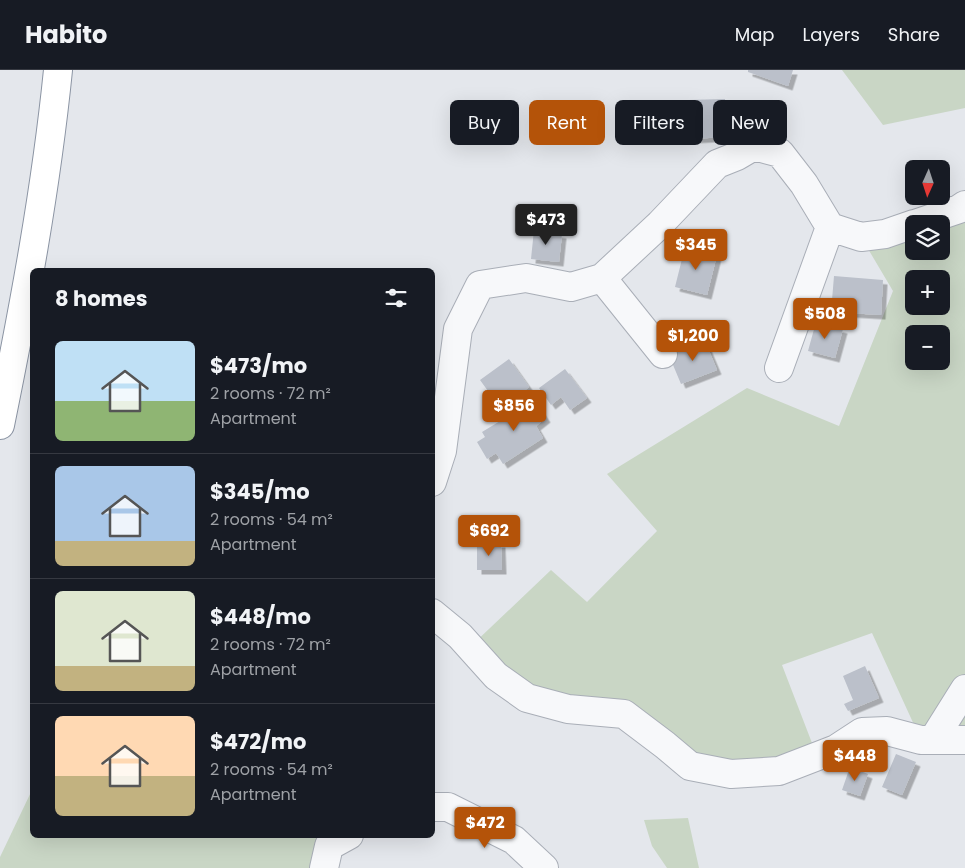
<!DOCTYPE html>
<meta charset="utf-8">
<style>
:root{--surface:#171b24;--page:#20242c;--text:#f1f3f6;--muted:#9ea1a6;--line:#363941;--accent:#b45309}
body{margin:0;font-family:Poppins,sans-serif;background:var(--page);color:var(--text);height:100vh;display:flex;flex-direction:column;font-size:19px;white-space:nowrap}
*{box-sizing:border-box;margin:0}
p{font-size:16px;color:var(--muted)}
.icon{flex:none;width:28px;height:28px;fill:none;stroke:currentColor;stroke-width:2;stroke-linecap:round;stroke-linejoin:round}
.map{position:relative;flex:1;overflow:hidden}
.sheet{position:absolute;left:30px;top:198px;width:405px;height:570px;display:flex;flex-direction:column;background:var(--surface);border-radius:8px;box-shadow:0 5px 20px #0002}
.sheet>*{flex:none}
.guide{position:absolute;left:450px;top:30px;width:440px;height:45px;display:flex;gap:10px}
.needle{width:32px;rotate:183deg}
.controls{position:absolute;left:905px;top:90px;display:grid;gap:10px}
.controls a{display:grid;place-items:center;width:45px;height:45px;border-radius:8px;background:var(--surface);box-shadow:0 5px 20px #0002;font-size:25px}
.price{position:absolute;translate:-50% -42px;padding:0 11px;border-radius:5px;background:var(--accent);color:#fff;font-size:16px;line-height:32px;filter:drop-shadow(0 1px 2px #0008)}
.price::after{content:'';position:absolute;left:50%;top:30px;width:15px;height:11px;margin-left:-8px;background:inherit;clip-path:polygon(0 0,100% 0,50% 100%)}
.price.current{background:#222;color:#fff}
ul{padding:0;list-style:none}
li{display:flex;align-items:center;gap:15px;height:125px;padding:0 25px}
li+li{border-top:1px solid var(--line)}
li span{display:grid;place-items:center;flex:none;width:140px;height:100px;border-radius:8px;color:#555}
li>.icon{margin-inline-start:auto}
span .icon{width:60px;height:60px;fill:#fffc;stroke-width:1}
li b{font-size:21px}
h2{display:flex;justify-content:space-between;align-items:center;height:60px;padding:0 25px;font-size:21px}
.pill{padding:0 18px;border-radius:8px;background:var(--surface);box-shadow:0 5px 20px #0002;font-size:18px;line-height:45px}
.pill.current{background:var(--accent);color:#fff}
header{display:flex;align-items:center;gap:30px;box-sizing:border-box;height:70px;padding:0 25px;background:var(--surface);border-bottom:1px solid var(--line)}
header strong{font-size:24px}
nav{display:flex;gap:28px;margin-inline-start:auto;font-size:18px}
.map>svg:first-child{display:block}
.green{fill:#c9d6c5;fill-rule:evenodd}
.building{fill:#bbc0ca;filter:url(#shadow)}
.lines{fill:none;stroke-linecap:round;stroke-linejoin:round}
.minor-casing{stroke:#a9aeb7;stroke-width:30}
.highway-casing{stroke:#8b94a3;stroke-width:30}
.minor{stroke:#f7f8fa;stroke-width:28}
.highway{stroke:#fff;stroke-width:28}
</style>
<header>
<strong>Habito</strong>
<nav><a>Map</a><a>Layers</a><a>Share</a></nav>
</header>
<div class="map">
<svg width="965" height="798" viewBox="0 0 965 798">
<defs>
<filter id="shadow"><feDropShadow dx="4.5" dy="4.5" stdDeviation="0" flood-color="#0004"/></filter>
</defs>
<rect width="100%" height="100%" fill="#e4e7ec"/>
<path class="green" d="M842,0H965V38L883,55Z
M965,135V670H921L872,563L782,595L817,686L731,704L624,644L568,639L470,577L551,500L587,532L657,461L607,404L747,318L839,356L893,221L861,167L914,154V181H941V154ZM914,209H941V236H914ZM914,264H941V291H914Z
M32,720V765H324L335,798H0V787Z
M688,748L699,798H667L652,776L644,750Z"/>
<path class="building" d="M748,0H793L788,16L748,2Z
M725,29L727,67L690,69L688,30Z
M534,160L562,164L559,192L531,189Z
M685,177L717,185L707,225L675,217Z
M834,206L883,210L881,245L831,242Z
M816,252L843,259L835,288L808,281Z
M704,269L717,300L681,314L668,283Z
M509,289L529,317L501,339L480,310Z
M565,299L587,328L570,340L561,327L551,335L539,318Z
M530,324L546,348L536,356L543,368L503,394L496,383L487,389L477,372L485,367L482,362L523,337L519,331Z
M477,473H501L502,500H477Z
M865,596L879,628L848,641L844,634L853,630L843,606Z
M896,684L916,692L902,725L882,717Z
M850,697L868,704L860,726L842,720Z"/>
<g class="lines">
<defs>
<path id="minor" d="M915,154L959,139L965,135
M602,208L663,284
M779,298L830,157
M432,412L442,381L458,259L480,215L526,208L571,217L602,208L660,154L717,94L737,86L754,76L780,83L804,114L830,157L861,167L885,164L914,154
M432,543L460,566L496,606L527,628L568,639L624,644L665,675L690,696L731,704L779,701L836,679L862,662L887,661L921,670H965
M933,670L965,619
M432,737H448L514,770L544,798
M324,798L329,776L349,765"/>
<path id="highway" d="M0,355C24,237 46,119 58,0"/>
</defs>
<use href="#minor" class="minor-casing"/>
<use href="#highway" class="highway-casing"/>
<use href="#minor" class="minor"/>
<use href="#highway" class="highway"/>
</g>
</svg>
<div class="controls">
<a><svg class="needle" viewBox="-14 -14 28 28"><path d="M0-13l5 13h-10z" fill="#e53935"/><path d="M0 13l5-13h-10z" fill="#9ea1a6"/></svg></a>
<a><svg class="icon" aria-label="layers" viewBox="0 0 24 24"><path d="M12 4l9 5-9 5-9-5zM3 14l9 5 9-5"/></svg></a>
<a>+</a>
<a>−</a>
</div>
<b class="price current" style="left:546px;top:176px">$473</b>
<b class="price" style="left:696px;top:201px">$345</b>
<b class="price" style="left:825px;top:270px">$508</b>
<b class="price" style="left:693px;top:292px">$1,200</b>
<b class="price" style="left:514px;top:362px">$856</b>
<b class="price" style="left:489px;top:487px">$692</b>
<b class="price" style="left:855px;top:712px">$448</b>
<b class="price" style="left:485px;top:779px">$472</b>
<div class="guide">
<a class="pill">Buy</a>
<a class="pill current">Rent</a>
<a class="pill">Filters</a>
<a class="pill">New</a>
</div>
<section class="sheet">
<h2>8 homes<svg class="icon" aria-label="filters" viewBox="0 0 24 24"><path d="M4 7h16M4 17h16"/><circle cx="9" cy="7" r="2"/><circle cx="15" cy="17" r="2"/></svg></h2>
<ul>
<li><span style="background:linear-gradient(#bfe0f5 60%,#8fb573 0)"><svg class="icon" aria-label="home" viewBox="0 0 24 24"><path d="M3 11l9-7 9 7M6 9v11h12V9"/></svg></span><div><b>$473/mo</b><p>2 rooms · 72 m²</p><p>Apartment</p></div></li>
<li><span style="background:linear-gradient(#a9c7e8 75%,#c2b280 0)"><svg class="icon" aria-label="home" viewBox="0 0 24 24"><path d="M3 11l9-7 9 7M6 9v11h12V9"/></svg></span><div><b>$345/mo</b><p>2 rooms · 54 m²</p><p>Apartment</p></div></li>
<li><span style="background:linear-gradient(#dfe7d0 75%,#c2b280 0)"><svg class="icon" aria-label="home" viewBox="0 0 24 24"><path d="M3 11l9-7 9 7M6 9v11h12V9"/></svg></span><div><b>$448/mo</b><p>2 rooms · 72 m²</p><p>Apartment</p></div></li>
<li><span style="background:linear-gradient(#ffd9b3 60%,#c2b280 0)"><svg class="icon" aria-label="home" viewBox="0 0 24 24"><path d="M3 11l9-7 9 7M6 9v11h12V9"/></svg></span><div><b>$472/mo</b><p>2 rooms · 54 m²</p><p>Apartment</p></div></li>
</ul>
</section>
</div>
